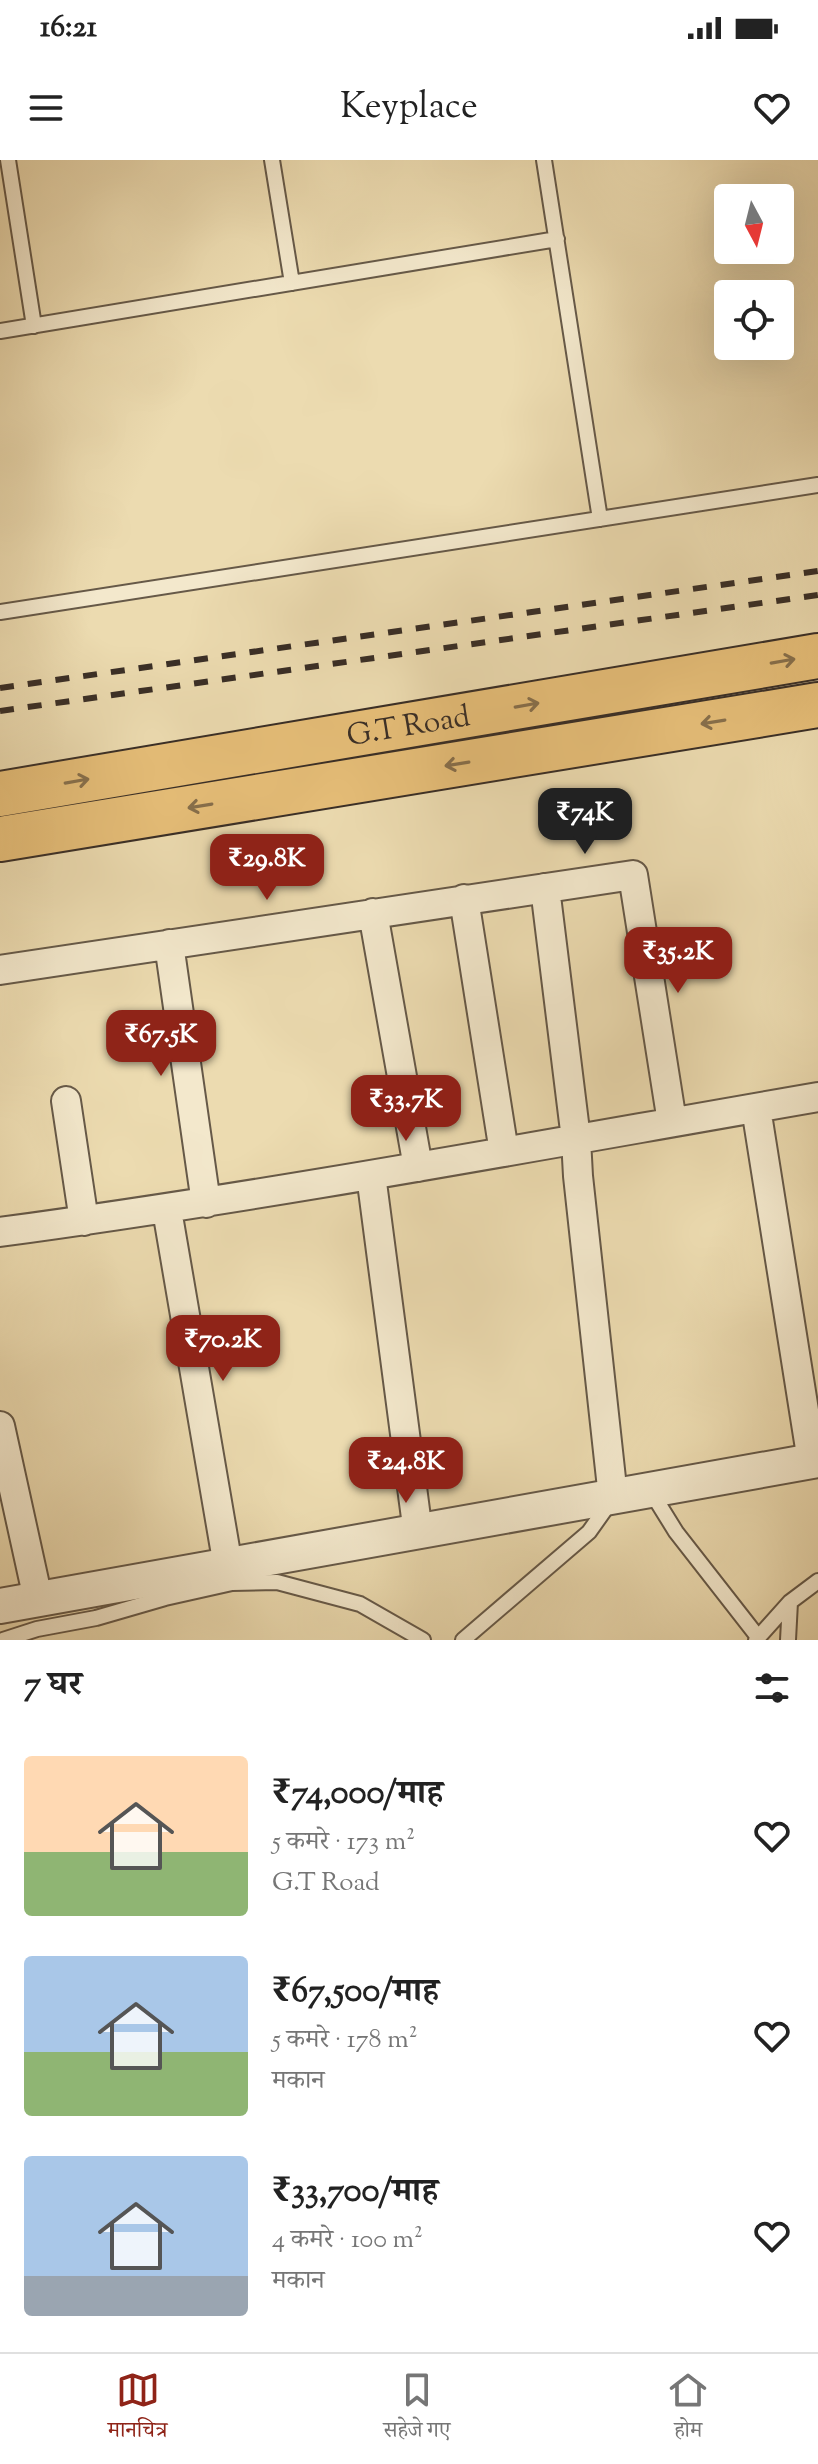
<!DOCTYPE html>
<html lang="hi">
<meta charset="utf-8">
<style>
:root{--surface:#fff;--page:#f2f2f2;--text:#222;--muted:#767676;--line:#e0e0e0;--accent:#8f2418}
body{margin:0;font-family:"Sorts Mill Goudy","Noto Serif Devanagari",serif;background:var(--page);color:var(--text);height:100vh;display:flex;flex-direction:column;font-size:30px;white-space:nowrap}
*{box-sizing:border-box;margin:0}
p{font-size:26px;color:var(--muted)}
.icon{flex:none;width:44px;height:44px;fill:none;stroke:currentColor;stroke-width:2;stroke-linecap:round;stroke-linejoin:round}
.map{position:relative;height:1480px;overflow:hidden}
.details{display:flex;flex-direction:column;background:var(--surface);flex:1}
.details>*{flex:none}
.needle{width:52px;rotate:173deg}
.controls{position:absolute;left:714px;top:24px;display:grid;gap:16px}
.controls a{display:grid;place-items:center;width:80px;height:80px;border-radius:8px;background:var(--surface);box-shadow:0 8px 32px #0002;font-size:40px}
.price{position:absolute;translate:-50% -68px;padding:0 18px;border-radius:16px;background:var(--accent);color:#fff;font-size:26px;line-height:52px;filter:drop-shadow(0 2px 4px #0008)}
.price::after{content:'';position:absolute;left:50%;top:48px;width:24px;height:18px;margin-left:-12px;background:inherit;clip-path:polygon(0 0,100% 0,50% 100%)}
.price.current{background:#222;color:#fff}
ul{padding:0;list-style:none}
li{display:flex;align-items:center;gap:24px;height:200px;padding:0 24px}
li span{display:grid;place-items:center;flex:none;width:224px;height:160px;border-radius:8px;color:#555}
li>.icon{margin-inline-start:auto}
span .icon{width:96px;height:96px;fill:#fffc;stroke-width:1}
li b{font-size:34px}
h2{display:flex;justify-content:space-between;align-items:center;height:96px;padding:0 24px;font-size:34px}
.status{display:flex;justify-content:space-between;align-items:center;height:56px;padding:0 40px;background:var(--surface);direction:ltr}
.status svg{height:22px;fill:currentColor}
header{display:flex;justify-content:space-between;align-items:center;height:104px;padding:0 24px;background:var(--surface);font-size:36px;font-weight:600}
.tab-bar{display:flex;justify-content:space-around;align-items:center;height:112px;border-top:2px solid var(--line);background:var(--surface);font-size:22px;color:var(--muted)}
.tab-bar a{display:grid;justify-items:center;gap:4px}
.tab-bar .current{color:var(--accent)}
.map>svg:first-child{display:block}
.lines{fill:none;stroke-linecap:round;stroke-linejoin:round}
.service-casing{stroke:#665948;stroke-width:18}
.minor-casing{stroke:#665948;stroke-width:32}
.tertiary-casing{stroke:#665948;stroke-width:38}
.trunk-casing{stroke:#392e26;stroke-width:48}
.service{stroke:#f3e8cc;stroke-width:14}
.minor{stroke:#f3e8cc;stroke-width:28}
.tertiary{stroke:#f3e8cc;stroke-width:34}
.trunk{stroke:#e6be78;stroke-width:44}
.rail{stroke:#392e26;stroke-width:6;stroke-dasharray:14 14;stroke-linecap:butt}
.oneway{stroke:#876f4b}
.labels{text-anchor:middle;stroke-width:6;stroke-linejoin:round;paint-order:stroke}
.street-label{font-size:30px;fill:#392e26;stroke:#f3e8cc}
</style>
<div class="status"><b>16:21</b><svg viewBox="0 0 49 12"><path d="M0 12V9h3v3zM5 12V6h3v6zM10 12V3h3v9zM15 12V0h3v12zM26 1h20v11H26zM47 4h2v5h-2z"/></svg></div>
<header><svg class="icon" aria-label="menu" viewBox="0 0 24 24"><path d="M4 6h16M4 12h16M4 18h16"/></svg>Keyplace<svg class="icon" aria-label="heart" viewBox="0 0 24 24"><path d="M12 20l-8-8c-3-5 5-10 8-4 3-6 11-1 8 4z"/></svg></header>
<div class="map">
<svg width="818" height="1480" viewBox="0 0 818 1480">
<rect width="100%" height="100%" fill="#ecdbb0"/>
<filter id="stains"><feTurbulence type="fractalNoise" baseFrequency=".0025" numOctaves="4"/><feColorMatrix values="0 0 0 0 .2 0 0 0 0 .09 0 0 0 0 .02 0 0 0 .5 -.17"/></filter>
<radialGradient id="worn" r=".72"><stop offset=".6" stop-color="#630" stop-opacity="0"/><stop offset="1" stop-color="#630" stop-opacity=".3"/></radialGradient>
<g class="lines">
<defs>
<path id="service" d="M8,0L34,166
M272,0L292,123
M544,0L600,359
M0,171L557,79
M0,452L818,325
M650,1330L676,1372L758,1477
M3,1480L37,1469L96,1458L165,1438L232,1423L277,1422L360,1444L423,1480
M463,1480L589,1372L611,1341
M756,1480L790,1442L818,1421
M788,1480L790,1442"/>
<path id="minor" d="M545,728L576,979L578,1016L613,1337
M464,739L504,992
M373,753L418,1007
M169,784L206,1043
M0,810L633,715L672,962
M66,941L84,1061
M756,948L812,1301
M371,1015L418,1373
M167,1050L228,1406
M0,1072C274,1035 546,984 818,937
M0,1266L38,1439"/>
<path id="tertiary" d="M0,1446L818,1300"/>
<g id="trunk">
<path id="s1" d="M0,634L818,496"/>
<path d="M0,679L818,545"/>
</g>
</defs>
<use href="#service" class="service-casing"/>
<use href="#minor" class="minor-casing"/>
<use href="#tertiary" class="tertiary-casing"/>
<use href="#trunk" class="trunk-casing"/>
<use href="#service" class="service"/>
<use href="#minor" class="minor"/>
<use href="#tertiary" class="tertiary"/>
<use href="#trunk" class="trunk"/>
<path class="rail" d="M0,528L818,411
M0,551L818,435"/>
</g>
<defs><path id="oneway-shaft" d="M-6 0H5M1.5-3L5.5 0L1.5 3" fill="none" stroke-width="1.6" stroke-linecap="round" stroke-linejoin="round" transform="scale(2)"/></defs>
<g class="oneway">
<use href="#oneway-shaft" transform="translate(783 501) rotate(-10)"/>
<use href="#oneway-shaft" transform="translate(527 545) rotate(-10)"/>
<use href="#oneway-shaft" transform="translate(713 562) rotate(171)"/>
<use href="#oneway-shaft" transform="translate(457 604) rotate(171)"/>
<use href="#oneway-shaft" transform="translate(77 621) rotate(-10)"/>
<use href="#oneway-shaft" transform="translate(200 646) rotate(171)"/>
</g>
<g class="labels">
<g class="street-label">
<text dy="10" stroke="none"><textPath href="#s1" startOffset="414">G.T Road</textPath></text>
</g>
</g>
<rect width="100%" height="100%" filter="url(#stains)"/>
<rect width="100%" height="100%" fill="url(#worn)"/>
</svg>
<div class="controls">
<a><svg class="needle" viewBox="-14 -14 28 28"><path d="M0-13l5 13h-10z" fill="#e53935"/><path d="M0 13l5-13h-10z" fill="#767676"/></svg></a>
<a><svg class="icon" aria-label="locate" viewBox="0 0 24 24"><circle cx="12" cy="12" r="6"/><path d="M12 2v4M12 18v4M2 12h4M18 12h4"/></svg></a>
</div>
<b class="price current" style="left:585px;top:696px">₹74K</b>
<b class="price" style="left:267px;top:742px">₹29.8K</b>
<b class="price" style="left:678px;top:835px">₹35.2K</b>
<b class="price" style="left:161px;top:918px">₹67.5K</b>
<b class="price" style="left:406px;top:983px">₹33.7K</b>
<b class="price" style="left:223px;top:1223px">₹70.2K</b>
<b class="price" style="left:406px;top:1345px">₹24.8K</b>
</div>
<section class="details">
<h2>7 घर<svg class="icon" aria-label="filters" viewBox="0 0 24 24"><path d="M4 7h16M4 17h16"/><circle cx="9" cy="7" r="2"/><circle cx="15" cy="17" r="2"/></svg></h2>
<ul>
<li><span style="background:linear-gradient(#ffd9b3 60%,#8fb573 0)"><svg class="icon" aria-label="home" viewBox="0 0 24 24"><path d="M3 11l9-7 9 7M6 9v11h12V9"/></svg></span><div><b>₹74,000/माह</b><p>5 कमरे · 173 m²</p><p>G.T Road</p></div><svg class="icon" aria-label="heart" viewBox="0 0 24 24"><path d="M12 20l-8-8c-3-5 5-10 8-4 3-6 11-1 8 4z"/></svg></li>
<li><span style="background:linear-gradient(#a9c7e8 60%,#8fb573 0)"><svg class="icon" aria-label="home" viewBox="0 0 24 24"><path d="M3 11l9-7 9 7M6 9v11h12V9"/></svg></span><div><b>₹67,500/माह</b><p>5 कमरे · 178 m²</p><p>मकान</p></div><svg class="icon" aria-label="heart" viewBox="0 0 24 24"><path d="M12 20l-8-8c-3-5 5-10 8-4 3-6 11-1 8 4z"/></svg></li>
<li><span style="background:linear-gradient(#a9c7e8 75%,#9aa5b1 0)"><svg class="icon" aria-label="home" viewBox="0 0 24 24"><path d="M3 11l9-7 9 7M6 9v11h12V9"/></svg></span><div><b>₹33,700/माह</b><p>4 कमरे · 100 m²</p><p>मकान</p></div><svg class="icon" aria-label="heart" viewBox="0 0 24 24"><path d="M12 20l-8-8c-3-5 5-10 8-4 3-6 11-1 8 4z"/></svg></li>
</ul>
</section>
<nav class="tab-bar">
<a class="current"><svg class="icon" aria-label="map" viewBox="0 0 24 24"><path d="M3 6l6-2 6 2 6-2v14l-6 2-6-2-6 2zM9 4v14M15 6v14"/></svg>मानचित्र</a>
<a><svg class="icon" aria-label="saved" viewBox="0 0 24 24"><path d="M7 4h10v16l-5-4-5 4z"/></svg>सहेजे गए</a>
<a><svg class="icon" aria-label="home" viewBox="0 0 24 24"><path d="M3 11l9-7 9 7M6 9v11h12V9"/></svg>होम</a>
</nav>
